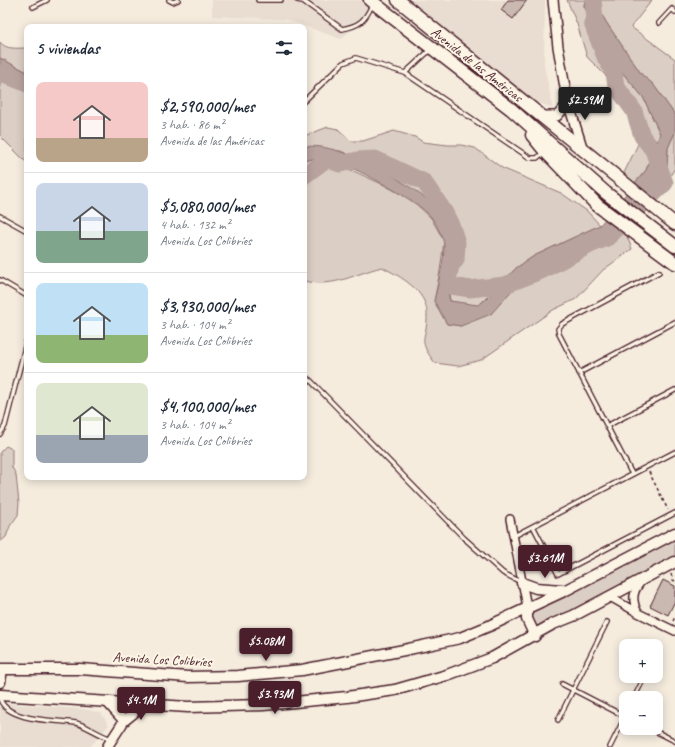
<!DOCTYPE html>
<html lang="es">
<meta charset="utf-8">
<style>
:root{--surface:#fff;--page:#f2f2f3;--text:#1f2937;--muted:#747a83;--line:#e0e1e3;--accent:#4a1f2b}
body{margin:0;font-family:Caveat,sans-serif;background:var(--page);color:var(--text);height:100vh;display:flex;flex-direction:column;font-size:15px;white-space:nowrap}
*{box-sizing:border-box;margin:0}
p{font-size:13px;color:var(--muted)}
.icon{flex:none;width:22px;height:22px;fill:none;stroke:currentColor;stroke-width:2;stroke-linecap:round;stroke-linejoin:round}
.map{position:relative;flex:1;overflow:hidden}
.drawer{position:absolute;left:24px;top:24px;width:283px;height:456px;display:flex;flex-direction:column;background:var(--surface);border-radius:8px;box-shadow:0 2px 10px #0003}
.drawer>*{flex:none}
.tools{position:absolute;left:619px;top:639px;display:grid;gap:8px}
.tools a{display:grid;place-items:center;width:44px;height:44px;border-radius:8px;background:var(--surface);box-shadow:0 2px 10px #0003;font-size:20px}
.price{position:absolute;translate:-50% -34px;padding:0 9px;border-radius:4px;background:var(--accent);color:#fff;font-size:13px;line-height:26px;filter:drop-shadow(0 1px 2px #0008)}
.price::after{content:'';position:absolute;left:50%;top:24px;width:12px;height:9px;margin-left:-6px;background:inherit;clip-path:polygon(0 0,100% 0,50% 100%)}
.price.selected{background:#222;color:#fff}
ul{padding:0;list-style:none}
li{display:flex;align-items:center;gap:12px;height:100px;padding:0 12px}
li+li{border-top:1px solid var(--line)}
li span{display:grid;place-items:center;flex:none;width:112px;height:80px;border-radius:8px;color:#555}
li>.icon{margin-inline-start:auto}
span .icon{width:48px;height:48px;fill:#fffc;stroke-width:1}
li b{font-size:17px}
h2{display:flex;justify-content:space-between;align-items:center;height:48px;padding:0 12px;font-size:17px}
.map>svg:first-child{display:block}
.built{fill:#e8ddd0}
.green{fill:#dbcec4;stroke:#927678}
.water{fill:#b8a39e;stroke:#8c6e70}
.lines{fill:none;stroke-linecap:round;stroke-linejoin:round}
.river{stroke:#b8a39e;stroke-width:17}
.building{fill:#cab9b1;stroke:#4a1f2b}
.service-casing{stroke:#4a1f2b;stroke-width:6}
.minor-casing{stroke:#4a1f2b;stroke-width:10}
.tertiary-casing{stroke:#4a1f2b;stroke-width:12}
.secondary-casing{stroke:#4a1f2b;stroke-width:13}
.trunk-casing{stroke:#4a1f2b;stroke-width:15}
.path{stroke:#4a1f2b;stroke-width:1.5;stroke-dasharray:3 3;stroke-linecap:butt}
.service{stroke:#fcf5e5;stroke-width:3.5}
.minor{stroke:#fcf5e5;stroke-width:7}
.tertiary{stroke:#fcf5e5;stroke-width:9}
.secondary{stroke:#fcf5e5;stroke-width:10}
.trunk{stroke:#fcf5e5;stroke-width:12}
.labels{text-anchor:middle;stroke-width:4;stroke-linejoin:round;paint-order:stroke}
.street-label{font-size:14px;fill:#4a1f2b;stroke:#fcf5e5}
</style>
<div class="map">
<svg width="675" height="747" viewBox="0 0 675 747">
<rect width="100%" height="100%" fill="#f5ecde"/>
<filter id="ink" filterUnits="userSpaceOnUse"><feTurbulence type="fractalNoise" baseFrequency=".025" numOctaves="2"/><feDisplacementMap in="SourceGraphic" scale="8" xChannelSelector="R" yChannelSelector="G"/><feConvolveMatrix kernelMatrix="1 2 1 2 8 2 1 2 1" color-interpolation-filters="sRGB"/></filter>
<g filter="url(#ink)">
<path class="built" d="M212,0H370L373,3L367,16L341,39L285,19L212,16Z
M405,0H545L544,65L553,109L531,99Z
M0,703L83,709L101,713L109,725L90,747H0Z"/>
<path class="green" d="M567,0H585L584,6L610,56L620,70L643,97L660,134L646,170L632,186L622,177L642,136L634,111L616,86L587,57L577,24Z
M594,0H652L631,27L675,59V115L653,84L642,75L606,22Z
M0,42C6,50 17,48 27,48V72L0,58Z
M0,73L15,79L27,88V163L0,136Z
M328,127L338,129L351,141H363L394,131L415,137L423,142L448,145H461L475,148L502,168L561,193L587,211L600,225L534,256L516,268L478,306L450,301L448,282L456,260L437,209L392,175L341,151L304,147V136Z
M675,132V168L652,205L644,198L667,167L668,148Z
M311,159H327L384,185L413,201L431,218L444,241L440,271L434,301L447,324L461,326L535,268L582,242L619,226L625,231L632,249L603,270L576,299L553,310L481,360L458,366L435,363C415,337 428,340 427,314C427,291 400,276 382,267C353,274 336,288 304,281V161Z
M6,446L12,449V467L16,475L19,503L18,515L10,526L6,537L0,542V452Z
M675,533V562L535,636L527,607Z"/>
<path class="water" d="M585,0H594L606,22L642,75L653,84L675,115V132L668,148L667,167L655,184L619,226L582,242L535,268L523,278L491,314L461,326L447,324L434,301C437,288 447,252 443,240C441,233 436,224 432,218C418,200 351,165 328,159C321,157 311,159 304,161V147C340,139 436,195 452,227C457,239 458,254 454,266C452,271 448,278 448,283C447,289 449,296 450,301L478,305L488,298L516,268L534,256L600,225L646,170L660,134L643,97L620,70L610,56L584,6Z
M0,58L27,72V88L15,79L0,73Z"/>
<g class="lines">
<path class="river" d="M0,73L27,84
M304,176L327,159L340,164L358,160L375,159L424,182L444,211L452,227L457,243L456,260L451,265L448,282L452,286L470,289L505,285L543,270L590,245L607,238L665,183L653,150L642,136L634,111L616,86L614,73L605,57L592,23L595,19L593,0"/>
</g>
<path class="building" d="M508,0H527L513,19L501,10Z
M663,580L675,586V601L668,615L650,606Z"/>
<g class="lines">
<defs>
<path id="service" d="M169,0L173,2L178,0
M258,0H281
M297,0L303,1L342,29C359,26 365,21 372,5
M33,7L47,0
M659,23L672,9L675,12
M430,50L405,73L530,158H537L544,152
M304,101L343,63L356,58L405,73
M0,216L27,231
M0,280L27,296
M579,373L675,322
M304,376L311,381L464,538L503,573L521,582
M607,426L675,390
M0,434L5,426L27,339
M632,474L559,334L558,329L562,324L659,272
M533,526L558,574L675,513
M514,536L675,452
M656,653L658,649
M562,684L626,717
M634,698L645,676
M0,699C8,722 56,720 76,723C86,725 100,736 112,739
M558,720L607,622
M649,728L675,741
M610,747L626,715"/>
<path id="minor" d="M510,519L527,607
M610,597L638,613L675,631
M638,613C632,601 632,592 641,582"/>
<path id="tertiary" d="M553,0L558,47L567,99L583,150
M543,116H557L566,106L567,99
M107,702L124,721
M107,747L124,721L145,704"/>
<path id="secondary" d="M522,583L536,588L562,590
M527,607V619L535,636
M0,669H80L188,677L238,676L302,670L404,650L460,638L489,626L566,590L675,533
M0,682L2,669
M0,695L188,707L263,705L347,697L395,690L447,675L492,658L553,624L573,616L675,562"/>
<path id="trunk" d="M370,0L511,109L606,193L675,246
M398,0L675,224
M532,135L545,151L597,205L675,263"/>
</defs>
<use href="#service" class="service-casing"/>
<use href="#minor" class="minor-casing"/>
<use href="#tertiary" class="tertiary-casing"/>
<use href="#secondary" class="secondary-casing"/>
<use href="#trunk" class="trunk-casing"/>
<path class="path" d="M649,472L668,510
M671,574L673,580L675,581
M673,621L675,617"/>
<use href="#service" class="service"/>
<use href="#minor" class="minor"/>
<use href="#tertiary" class="tertiary"/>
<use href="#secondary" class="secondary"/>
<use href="#trunk" class="trunk"/>
</g>
</g>
<g class="labels">
<g class="street-label">
<text transform="translate(477 64) rotate(38)" y="5">Avenida de las Américas</text>
<text transform="translate(162 659) rotate(3)" y="5">Avenida Los Colibríes</text>
</g>
</g>
</svg>
<div class="tools">
<a>+</a>
<a>−</a>
</div>
<b class="price selected" style="left:585px;top:121px">$2.59M</b>
<b class="price" style="left:545px;top:579px">$3.61M</b>
<b class="price" style="left:266px;top:662px">$5.08M</b>
<b class="price" style="left:275px;top:715px">$3.93M</b>
<b class="price" style="left:141px;top:721px">$4.1M</b>
<section class="drawer">
<h2>5 viviendas<svg class="icon" aria-label="filters" viewBox="0 0 24 24"><path d="M4 7h16M4 17h16"/><circle cx="9" cy="7" r="2"/><circle cx="15" cy="17" r="2"/></svg></h2>
<ul>
<li><span style="background:linear-gradient(#f6c9c9 70%,#b9a48a 0)"><svg class="icon" aria-label="home" viewBox="0 0 24 24"><path d="M3 11l9-7 9 7M6 9v11h12V9"/></svg></span><div><b>$2,590,000/mes</b><p>3 hab. · 86 m²</p><p>Avenida de las Américas</p></div></li>
<li><span style="background:linear-gradient(#c9d6e8 60%,#7fa58c 0)"><svg class="icon" aria-label="home" viewBox="0 0 24 24"><path d="M3 11l9-7 9 7M6 9v11h12V9"/></svg></span><div><b>$5,080,000/mes</b><p>4 hab. · 132 m²</p><p>Avenida Los Colibríes</p></div></li>
<li><span style="background:linear-gradient(#bfe0f5 65%,#8fb573 0)"><svg class="icon" aria-label="home" viewBox="0 0 24 24"><path d="M3 11l9-7 9 7M6 9v11h12V9"/></svg></span><div><b>$3,930,000/mes</b><p>3 hab. · 104 m²</p><p>Avenida Los Colibríes</p></div></li>
<li><span style="background:linear-gradient(#dfe7d0 65%,#9aa5b1 0)"><svg class="icon" aria-label="home" viewBox="0 0 24 24"><path d="M3 11l9-7 9 7M6 9v11h12V9"/></svg></span><div><b>$4,100,000/mes</b><p>3 hab. · 104 m²</p><p>Avenida Los Colibríes</p></div></li>
</ul>
</section>
</div>
